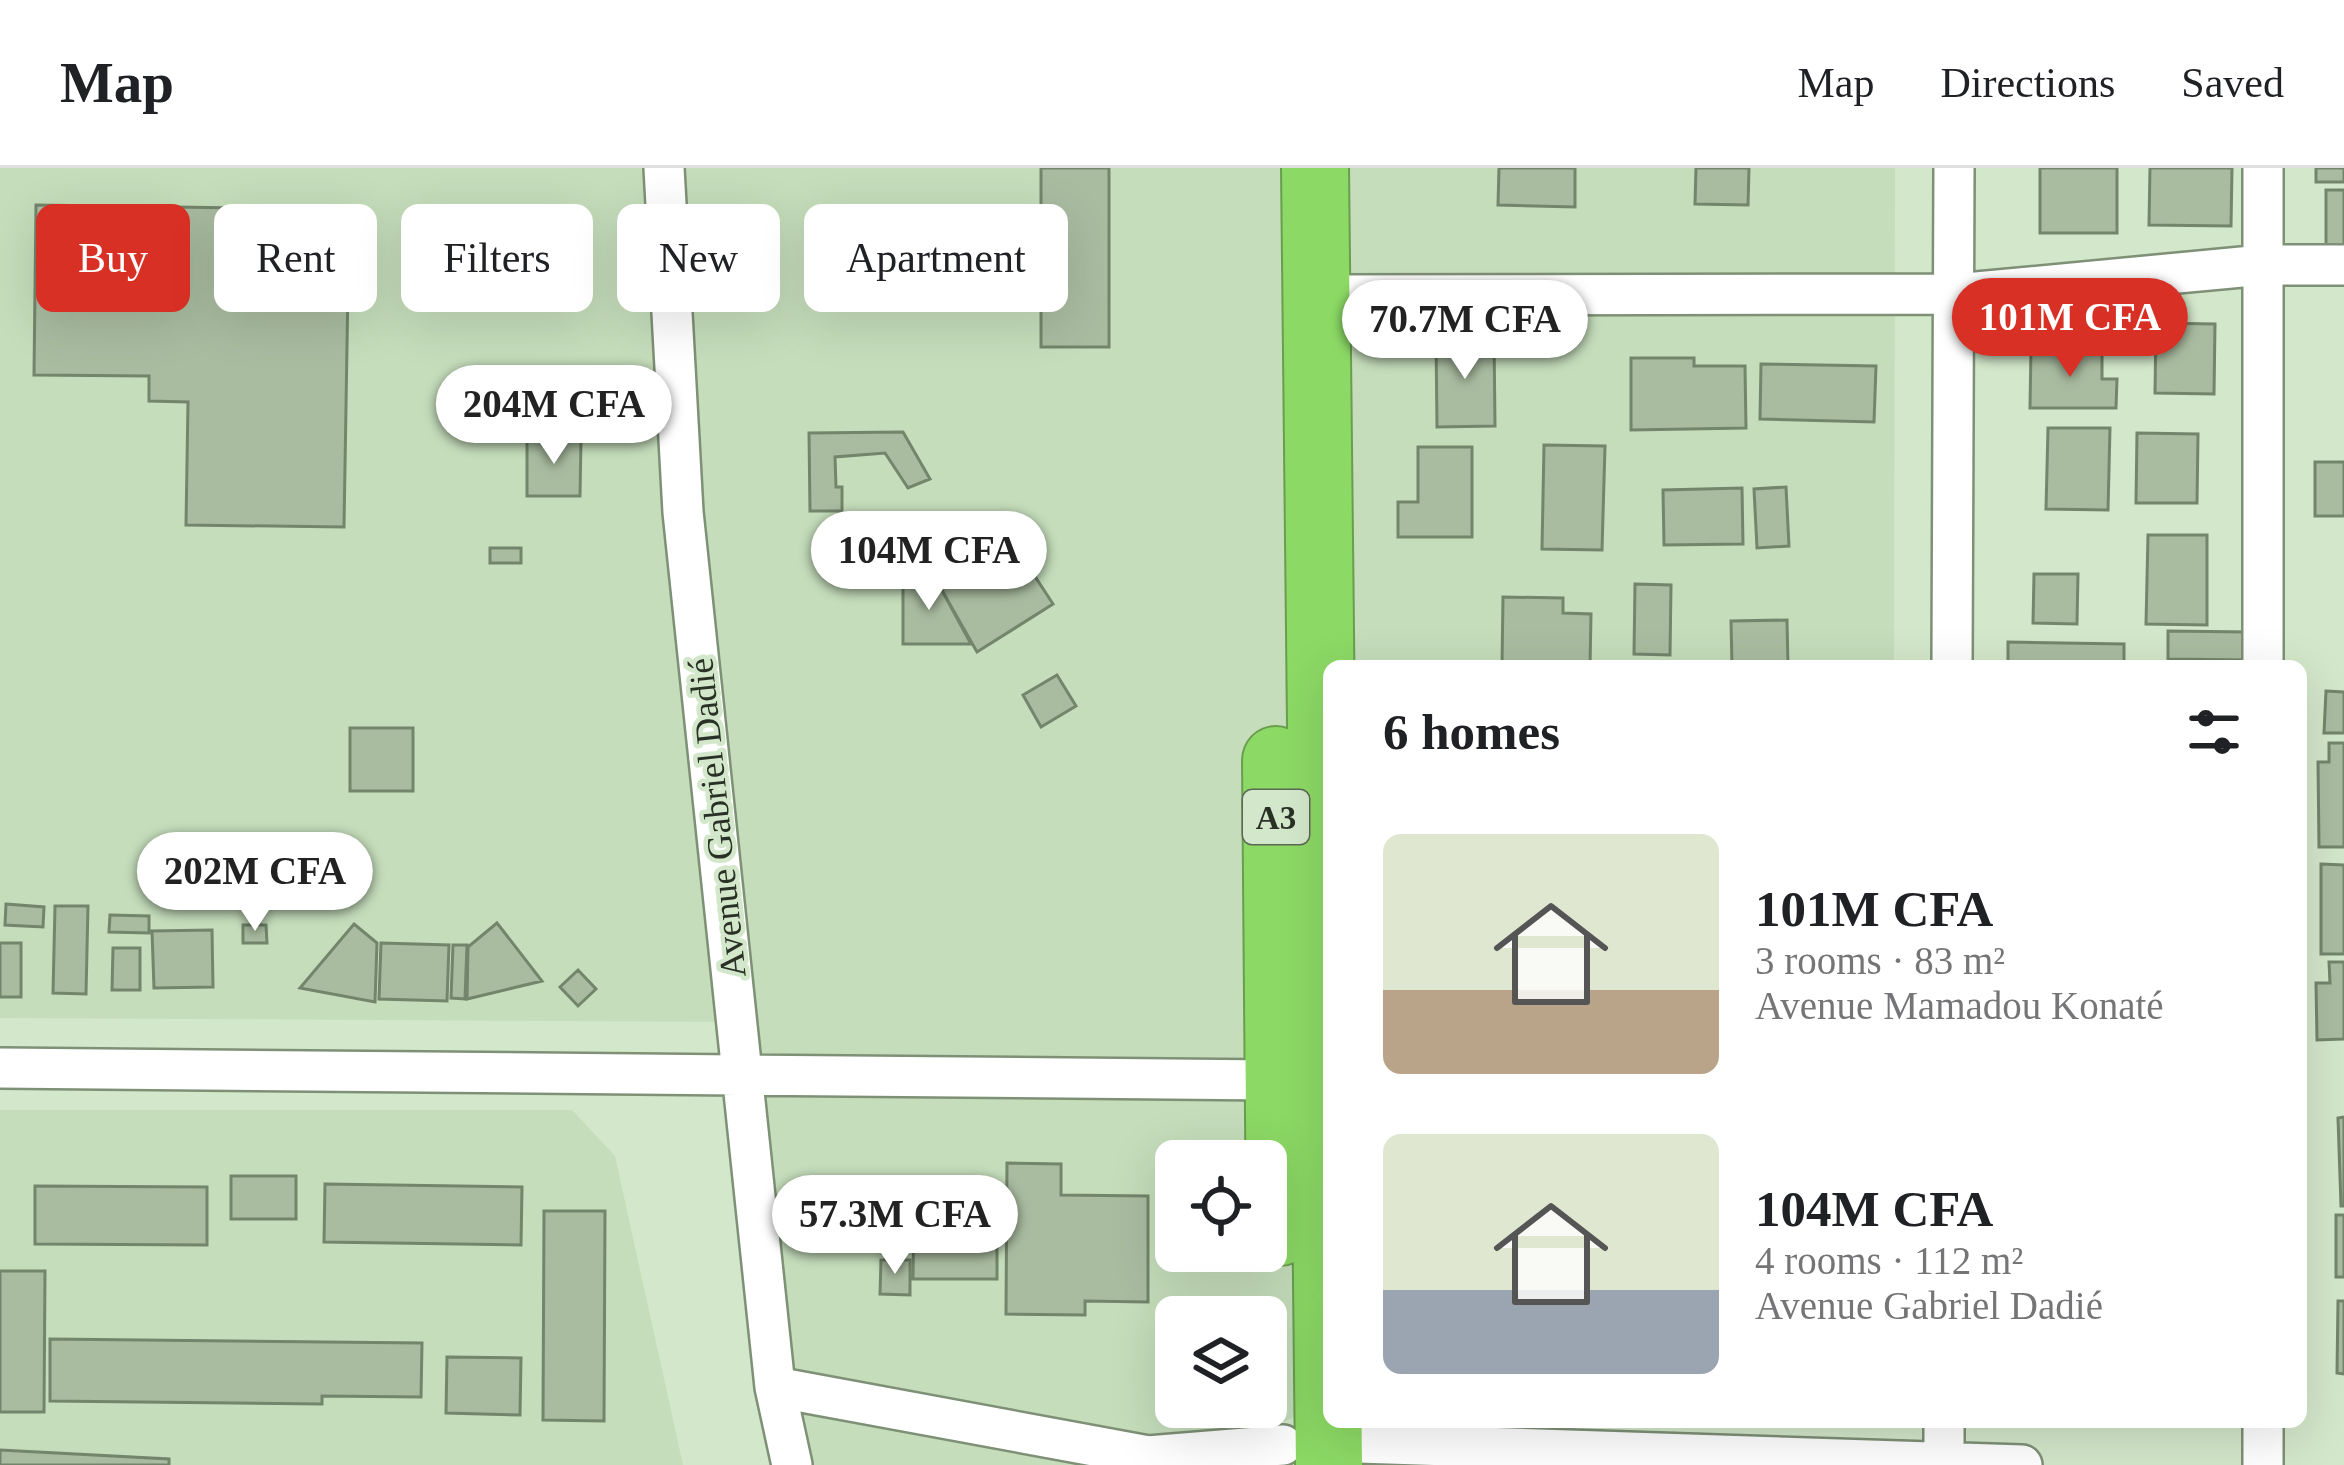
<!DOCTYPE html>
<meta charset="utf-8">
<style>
:root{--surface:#fff;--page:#f6f6f6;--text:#202124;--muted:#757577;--line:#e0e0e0;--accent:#d93025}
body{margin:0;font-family:Georgia,serif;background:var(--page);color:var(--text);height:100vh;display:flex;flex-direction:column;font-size:45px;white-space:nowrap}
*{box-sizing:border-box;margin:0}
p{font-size:39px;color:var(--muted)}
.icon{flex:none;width:66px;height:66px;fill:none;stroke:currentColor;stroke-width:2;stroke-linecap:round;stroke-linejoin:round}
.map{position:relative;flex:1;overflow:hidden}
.sheet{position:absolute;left:1323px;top:492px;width:984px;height:768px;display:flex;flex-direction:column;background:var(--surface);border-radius:18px;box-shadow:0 12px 48px #0002}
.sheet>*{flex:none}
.banner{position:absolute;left:36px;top:36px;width:1107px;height:108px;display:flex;gap:24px}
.buttons{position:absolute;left:1155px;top:972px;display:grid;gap:24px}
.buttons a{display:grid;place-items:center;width:132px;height:132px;border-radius:18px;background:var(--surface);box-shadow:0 12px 48px #0002;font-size:60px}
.price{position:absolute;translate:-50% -102px;padding:0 27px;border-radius:42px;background:#fff;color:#222;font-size:39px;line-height:78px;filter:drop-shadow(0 3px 6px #0008)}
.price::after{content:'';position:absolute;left:50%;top:72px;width:36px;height:27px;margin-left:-18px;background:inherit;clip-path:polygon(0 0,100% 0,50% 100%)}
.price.active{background:var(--accent);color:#fff}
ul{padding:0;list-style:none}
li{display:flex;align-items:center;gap:36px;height:300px;padding:0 60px}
li span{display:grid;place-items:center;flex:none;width:336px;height:240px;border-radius:18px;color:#555}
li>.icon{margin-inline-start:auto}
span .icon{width:144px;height:144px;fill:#fffc;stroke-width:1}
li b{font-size:51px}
h2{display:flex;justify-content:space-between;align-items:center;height:144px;padding:0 60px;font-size:51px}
.chip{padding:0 42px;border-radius:18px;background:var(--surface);box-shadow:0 12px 48px #0002;font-size:42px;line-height:108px}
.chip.active{background:var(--accent);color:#fff}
header{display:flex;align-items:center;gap:72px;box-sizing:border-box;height:168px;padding:0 60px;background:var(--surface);border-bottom:3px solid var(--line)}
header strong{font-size:57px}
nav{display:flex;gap:66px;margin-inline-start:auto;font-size:42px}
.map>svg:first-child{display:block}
.built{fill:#c5ddbb;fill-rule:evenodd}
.building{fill:#a9bca0;stroke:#73856b;stroke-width:3}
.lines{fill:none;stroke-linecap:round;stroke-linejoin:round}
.street-casing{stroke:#7e9076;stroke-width:44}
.highway-casing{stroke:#699e4f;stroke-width:70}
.street{stroke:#fff;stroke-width:39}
.highway{stroke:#8cd965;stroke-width:66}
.labels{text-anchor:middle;stroke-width:9;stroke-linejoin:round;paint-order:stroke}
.shield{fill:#d3e7ca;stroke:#5c6756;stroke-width:3}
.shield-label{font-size:33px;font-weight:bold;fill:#293025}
.street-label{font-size:36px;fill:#293025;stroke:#d3e7ca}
</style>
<header>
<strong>Map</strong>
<nav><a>Map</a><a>Directions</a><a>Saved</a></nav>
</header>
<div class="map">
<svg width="2344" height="1297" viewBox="0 0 2344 1297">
<rect width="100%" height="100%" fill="#d3e7ca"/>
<path class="built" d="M0,0H1895L1894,498H1329L1313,1243L1218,1277L1219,1297H808L778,1169L753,854L0,850ZM1176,993H1266V1083H1176ZM1176,1149H1266V1239H1176Z
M0,942H572L615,988L683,1297H0Z"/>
<path class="building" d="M1041,0H1109V179H1041Z
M1499,0H1575V39L1498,37Z
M1696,0H1749L1748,37L1695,36Z
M2040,0H2117V65H2040Z
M2150,0H2232L2231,58L2149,57Z
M2316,0H2344V14H2316Z
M2326,22H2344V82H2326Z
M36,37L241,40L240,74L320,75L319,118H348L344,359L186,357L188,234L149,233V208L34,207Z
M2156,155L2215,156L2214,226L2155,225Z
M1494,169L1495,258L1437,259L1436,170Z
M2031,180L2102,181V211H2117L2116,240H2030Z
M1631,190H1694V198H1745L1746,260L1631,262Z
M1761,196L1876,198L1874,254L1760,251Z
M2048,260H2110L2108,342L2046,341Z
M903,264L930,311L908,320L885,285L835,289L836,319H842V343H810L809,265Z
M2137,265L2198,266L2197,335H2136Z
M527,271H581L580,328H527Z
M1544,277L1605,278L1602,382L1542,381Z
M1418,279H1472V369H1398V334H1418Z
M2315,294H2344V348H2315Z
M1786,319L1789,378L1757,380L1754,321Z
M1742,320L1743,376L1664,377L1663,322Z
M2148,367H2207V457L2146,456Z
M1010,370L1053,436L977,484L939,417Z
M490,380H521V395H490Z
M930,404L939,417L971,476H903V405Z
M2034,406H2078L2077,456L2033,455Z
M1635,416L1671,417L1670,487L1634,486Z
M1503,429L1563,430V445L1591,446L1590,498L1502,497Z
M1787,452L1788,498H1732L1731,453Z
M2168,463L2248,464V492L2168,491Z
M2008,474L2124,476V498H2008Z
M1057,507L1076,538L1041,559L1023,527Z
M2326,523L2344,524V565H2324Z
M350,560H413V623H350Z
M2329,575H2344V679H2319L2318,594H2329Z
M2321,696L2344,697V786H2321Z
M6,736L44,739L43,759L5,757Z
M55,738H88L86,826L53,825Z
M110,747L149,748V765L109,764Z
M497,755L542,813L467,831L468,779Z
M354,756L377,775L375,834L300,820Z
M243,757H266L267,775H243Z
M212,762L213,819L154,820L152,763Z
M0,775H21V829H0Z
M381,775L449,777L447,833L379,831Z
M453,777H467L465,831L451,830Z
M113,780H140V822H112Z
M2329,794H2344V871L2317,872L2316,815H2330Z
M578,802L596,821L578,838L560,819Z
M2344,949V1038H2341L2338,950Z
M1007,995L1061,996V1027L1148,1028V1134L1085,1133V1147L1006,1146Z
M231,1008H296V1051H231Z
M325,1016L522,1019L521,1077L324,1074Z
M35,1018L207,1019V1077L35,1076Z
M914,1029L997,1030V1111H913Z
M544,1043H605L604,1253L543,1252Z
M2336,1047H2344V1109H2336Z
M881,1092H910V1127L880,1126Z
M0,1103H45L44,1244H0Z
M2338,1133H2344V1206L2337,1205Z
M50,1171L422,1175L421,1229L322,1228V1236L50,1233Z
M447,1189L521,1190L520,1247L446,1245Z
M0,1282L169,1291V1297H0Z"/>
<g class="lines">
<defs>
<path id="street" d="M664,0L683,344L775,1219L792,1297
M1316,127L1955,126L2263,97H2344
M1952,498L1954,0
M2263,498V0
M0,900L1277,912
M775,1219L1148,1288L1283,1277
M2263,1254V1297
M1329,1274L2022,1297
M1944,1293V1254"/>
<path id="highway" d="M1315,0L1329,1297
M1276,592L1280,1064"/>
</defs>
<use href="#street" class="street-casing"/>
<use href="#highway" class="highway-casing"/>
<use href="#street" class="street"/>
<use href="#highway" class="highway"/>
</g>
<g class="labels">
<rect class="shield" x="1243" y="622" width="66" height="54" rx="9"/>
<g class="shield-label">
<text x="1276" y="661">A3</text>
</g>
<g class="street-label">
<text transform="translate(716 650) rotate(-96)" y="13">Avenue Gabriel Dadié</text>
</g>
</g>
</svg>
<div class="buttons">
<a><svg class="icon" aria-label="locate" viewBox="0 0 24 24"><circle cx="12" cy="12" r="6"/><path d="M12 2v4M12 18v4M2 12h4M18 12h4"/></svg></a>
<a><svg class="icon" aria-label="layers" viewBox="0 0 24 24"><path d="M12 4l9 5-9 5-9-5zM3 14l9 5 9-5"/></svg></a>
</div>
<b class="price active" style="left:2070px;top:212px">101M CFA</b>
<b class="price" style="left:1465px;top:214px">70.7M CFA</b>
<b class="price" style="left:554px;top:299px">204M CFA</b>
<b class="price" style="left:929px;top:445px">104M CFA</b>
<b class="price" style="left:255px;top:766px">202M CFA</b>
<b class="price" style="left:895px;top:1109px">57.3M CFA</b>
<div class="banner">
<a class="chip active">Buy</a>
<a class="chip">Rent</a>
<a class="chip">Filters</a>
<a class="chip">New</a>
<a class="chip">Apartment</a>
</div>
<section class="sheet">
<h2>6 homes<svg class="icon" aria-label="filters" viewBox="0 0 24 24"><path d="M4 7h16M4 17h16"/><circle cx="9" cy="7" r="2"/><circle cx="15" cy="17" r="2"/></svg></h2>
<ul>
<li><span style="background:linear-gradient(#dfe7d0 65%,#b9a48a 0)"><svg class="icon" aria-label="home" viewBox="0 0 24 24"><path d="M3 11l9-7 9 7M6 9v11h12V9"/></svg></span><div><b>101M CFA</b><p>3 rooms · 83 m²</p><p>Avenue Mamadou Konaté</p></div></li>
<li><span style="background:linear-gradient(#dfe7d0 65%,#9aa5b1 0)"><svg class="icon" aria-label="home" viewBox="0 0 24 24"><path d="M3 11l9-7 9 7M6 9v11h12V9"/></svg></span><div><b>104M CFA</b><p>4 rooms · 112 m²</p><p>Avenue Gabriel Dadié</p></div></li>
</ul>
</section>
</div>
